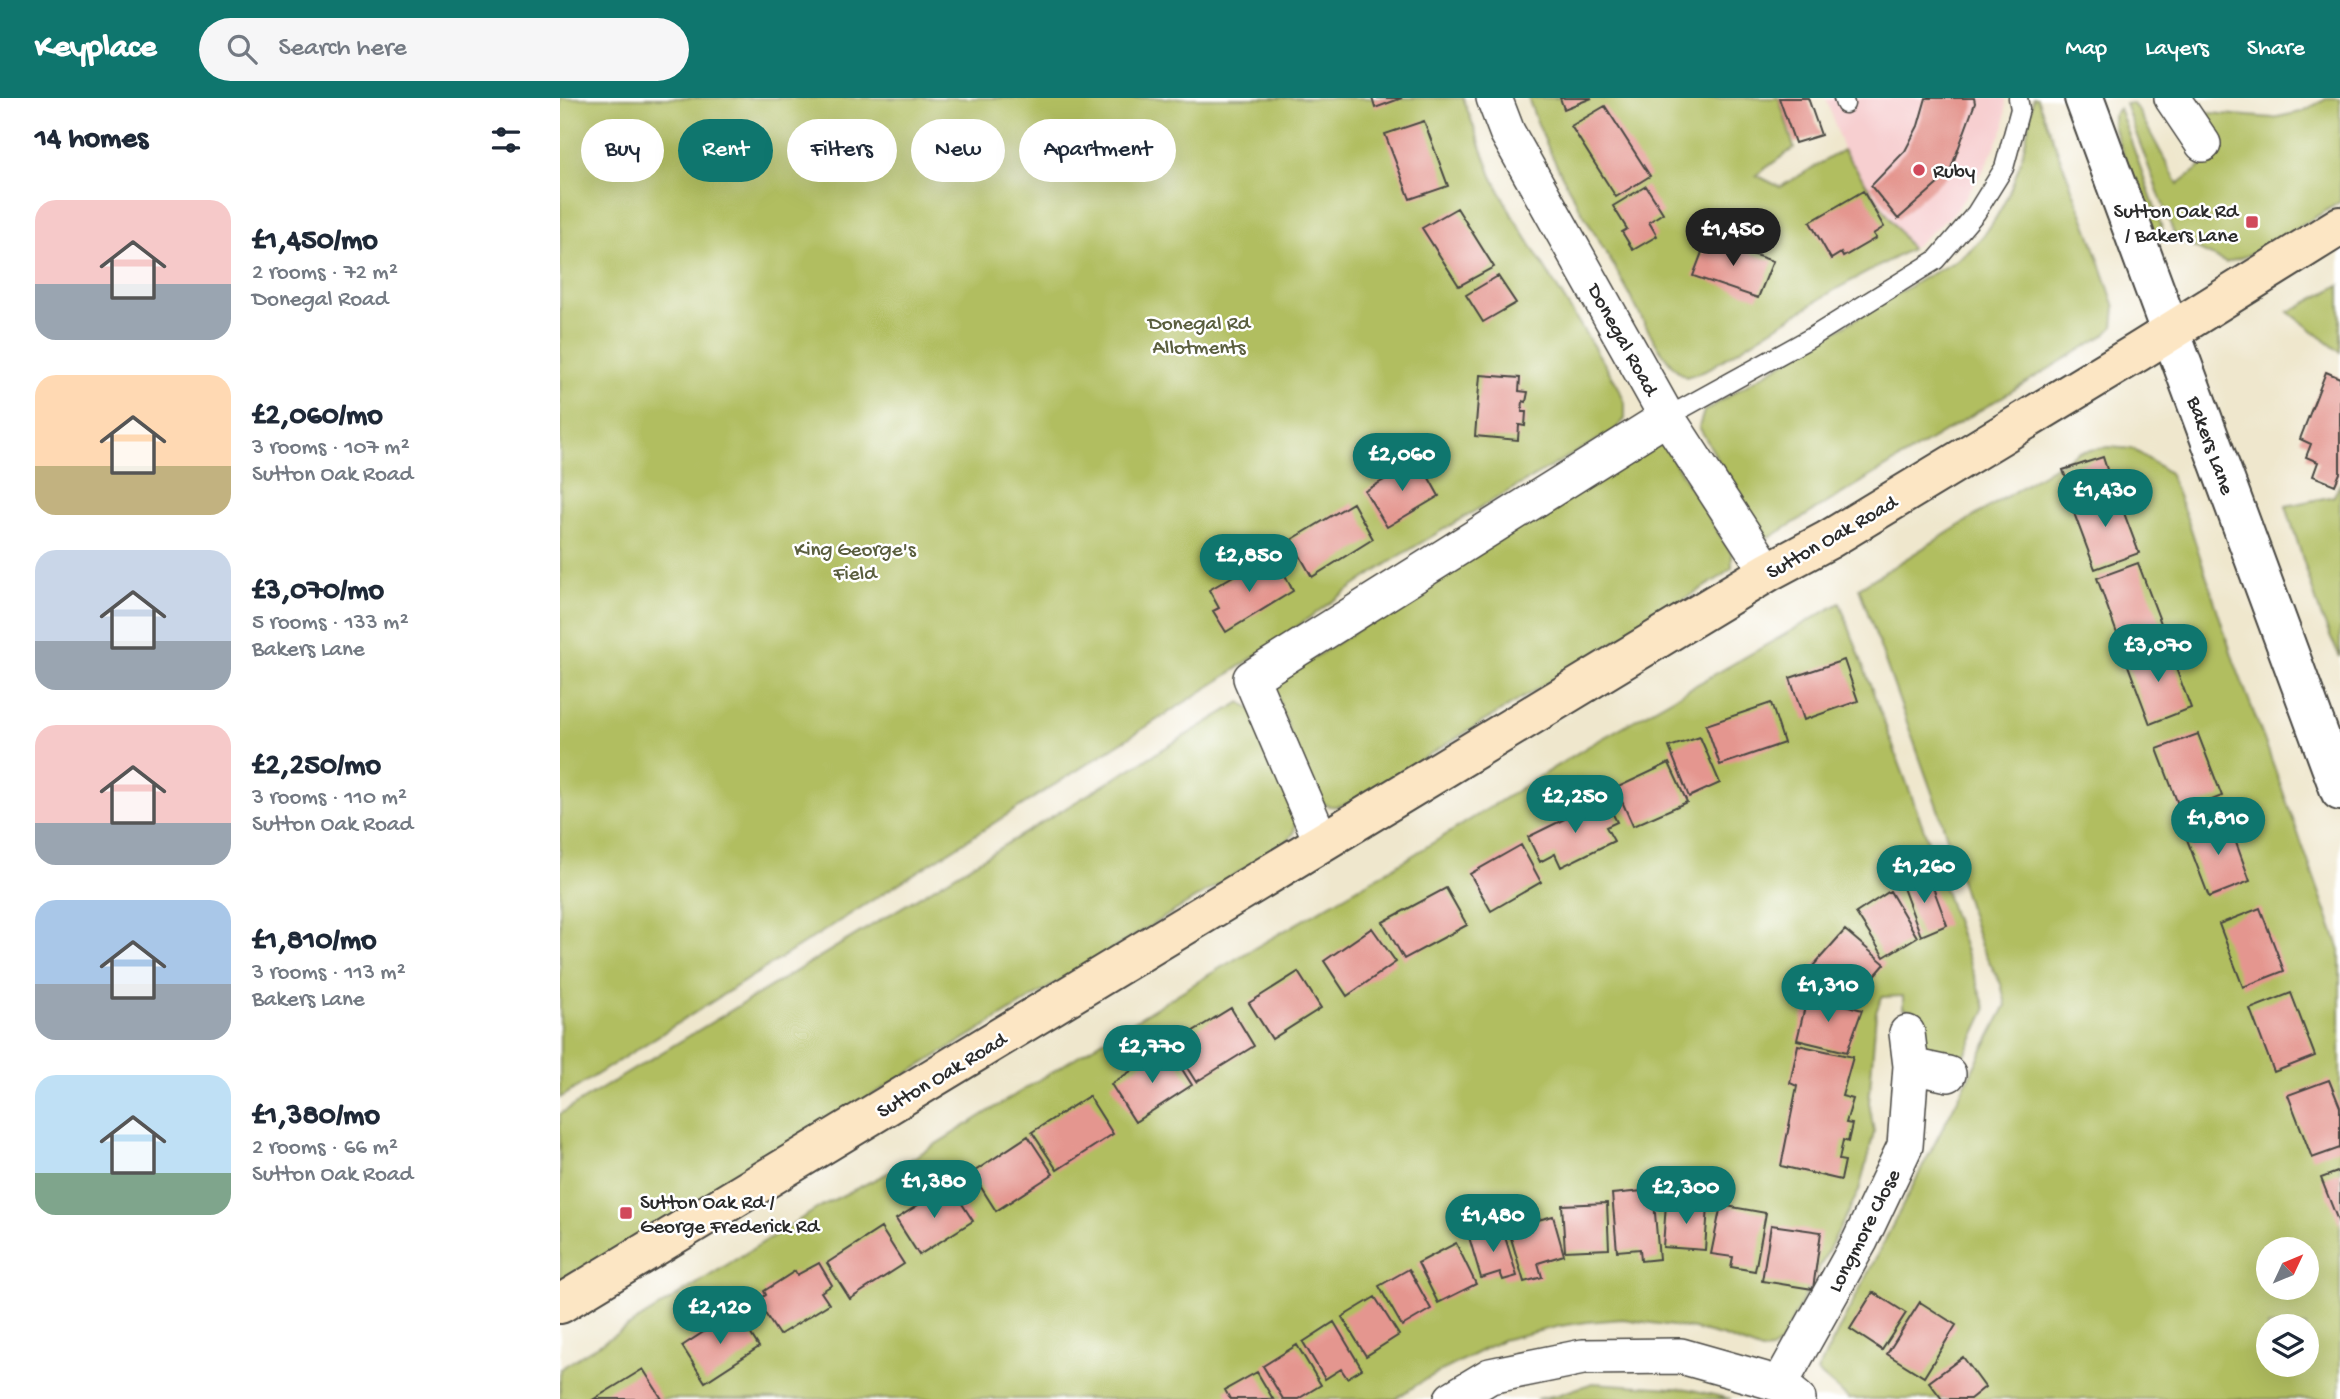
<!DOCTYPE html>
<meta charset="utf-8">
<style>
:root{--surface:#fff;--page:#f6f6f7;--text:#1f2937;--muted:#747a83;--accent:#0f766e}
body{margin:0;font-family:"Gochi Hand",sans-serif;background:var(--page);color:var(--text);height:100vh;display:flex;flex-direction:column;font-size:26px;white-space:nowrap}
*{box-sizing:border-box;margin:0}
p{font-size:23px;color:var(--muted)}
.icon{flex:none;width:38px;height:38px;fill:none;stroke:currentColor;stroke-width:2;stroke-linecap:round;stroke-linejoin:round}
.map{position:relative;flex:1;overflow:hidden}
.panel{display:flex;flex-direction:column;background:var(--surface);width:560px}
.panel>*{flex:none}
.hud{position:absolute;left:21px;top:21px;width:665px;height:63px;display:flex;gap:14px}
.needle{width:46px;rotate:46deg}
.buttons{position:absolute;left:1696px;top:1139px;display:grid;gap:14px}
.buttons a{display:grid;place-items:center;width:63px;height:63px;border-radius:50%;background:var(--surface);box-shadow:0 7px 28px #0002;font-size:35px}
.price{position:absolute;translate:-50% -60px;padding:0 16px;border-radius:24px;background:var(--accent);color:#fff;font-size:23px;line-height:46px;filter:drop-shadow(0 2px 4px #0008)}
.price::after{content:'';position:absolute;left:50%;top:42px;width:21px;height:16px;margin-left:-10px;background:inherit;clip-path:polygon(0 0,100% 0,50% 100%)}
.price.on{background:#222;color:#fff}
ul{padding:0;list-style:none}
li{display:flex;align-items:center;gap:21px;height:175px;padding:0 35px}
li span{display:grid;place-items:center;flex:none;width:196px;height:140px;border-radius:21px;color:#555}
li>.icon{margin-inline-start:auto}
span .icon{width:84px;height:84px;fill:#fffc;stroke-width:1}
li b{font-size:30px}
h2{display:flex;justify-content:space-between;align-items:center;height:84px;padding:0 35px;font-size:30px}
.chip{padding:0 24px;border-radius:32px;background:var(--surface);box-shadow:0 7px 28px #0002;font-size:24px;line-height:63px}
.chip.on{background:var(--accent);color:#fff}
header{display:flex;align-items:center;gap:42px;box-sizing:border-box;height:98px;padding:0 35px;background:var(--accent);color:#fff}
header strong{font-size:33px}
nav{display:flex;gap:38px;margin-inline-start:auto;font-size:24px}
.search{width:490px;height:63px;background:var(--page);display:flex;align-items:center;gap:18px;box-sizing:border-box;padding:0 24px;border-radius:38px;color:var(--muted);font-size:26px}
main{display:flex;flex:1;min-height:0}
.map>svg:first-child{display:block}
.built{fill:#f7cfd0}
.green{fill:#b1be60;stroke:#6e7446;stroke-width:2;fill-rule:evenodd}
.building{fill:#e4968f}
.lines{fill:none;stroke-linecap:round;stroke-linejoin:round}
.service-casing{stroke:#484743;stroke-width:21}
.minor-casing{stroke:#484743;stroke-width:38}
.tertiary-casing{stroke:#484743;stroke-width:42}
.secondary-casing{stroke:#484743;stroke-width:42}
.service{stroke:#fff;stroke-width:18}
.minor{stroke:#fff;stroke-width:35}
.tertiary{stroke:#fff;stroke-width:38}
.secondary{stroke:#fce6c4;stroke-width:38}
.poi-dot{fill:#d1495b;stroke:#fff;stroke-width:2.5}
.labels{text-anchor:middle;stroke-width:5;stroke-linejoin:round;paint-order:stroke}
.poi-label{font-size:21px;fill:#2b2b2b;stroke:#fff;text-anchor:start}
.park-label{font-size:21px;fill:#5a5e3e;stroke:#fff}
.street-label{font-size:21px;fill:#2b2b2b;stroke:#fff}
</style>
<header>
<strong>Keyplace</strong>
<div class="search"><svg class="icon" aria-label="search" viewBox="0 0 24 24"><circle cx="10" cy="10" r="6"/><path d="M15 15l6 6"/></svg>Search here</div>
<nav><a>Map</a><a>Layers</a><a>Share</a></nav>
</header>
<main>
<section class="panel">
<h2>14 homes<svg class="icon" aria-label="filters" viewBox="0 0 24 24"><path d="M4 7h16M4 17h16"/><circle cx="9" cy="7" r="2"/><circle cx="15" cy="17" r="2"/></svg></h2>
<ul>
<li><span style="background:linear-gradient(#f6c9c9 60%,#9aa5b1 0)"><svg class="icon" aria-label="home" viewBox="0 0 24 24"><path d="M3 11l9-7 9 7M6 9v11h12V9"/></svg></span><div><b>£1,450/mo</b><p>2 rooms · 72 m²</p><p>Donegal Road</p></div></li>
<li><span style="background:linear-gradient(#ffd9b3 65%,#c2b280 0)"><svg class="icon" aria-label="home" viewBox="0 0 24 24"><path d="M3 11l9-7 9 7M6 9v11h12V9"/></svg></span><div><b>£2,060/mo</b><p>3 rooms · 107 m²</p><p>Sutton Oak Road</p></div></li>
<li><span style="background:linear-gradient(#c9d6e8 65%,#9aa5b1 0)"><svg class="icon" aria-label="home" viewBox="0 0 24 24"><path d="M3 11l9-7 9 7M6 9v11h12V9"/></svg></span><div><b>£3,070/mo</b><p>5 rooms · 133 m²</p><p>Bakers Lane</p></div></li>
<li><span style="background:linear-gradient(#f6c9c9 70%,#9aa5b1 0)"><svg class="icon" aria-label="home" viewBox="0 0 24 24"><path d="M3 11l9-7 9 7M6 9v11h12V9"/></svg></span><div><b>£2,250/mo</b><p>3 rooms · 110 m²</p><p>Sutton Oak Road</p></div></li>
<li><span style="background:linear-gradient(#a9c7e8 60%,#9aa5b1 0)"><svg class="icon" aria-label="home" viewBox="0 0 24 24"><path d="M3 11l9-7 9 7M6 9v11h12V9"/></svg></span><div><b>£1,810/mo</b><p>3 rooms · 113 m²</p><p>Bakers Lane</p></div></li>
<li><span style="background:linear-gradient(#bfe0f5 70%,#7fa58c 0)"><svg class="icon" aria-label="home" viewBox="0 0 24 24"><path d="M3 11l9-7 9 7M6 9v11h12V9"/></svg></span><div><b>£1,380/mo</b><p>2 rooms · 66 m²</p><p>Sutton Oak Road</p></div></li>
</ul>
</section>
<div class="map">
<svg width="1780" height="1301" viewBox="0 0 1780 1301">
<rect width="100%" height="100%" fill="#fff"/>
<filter id="ink" filterUnits="userSpaceOnUse"><feTurbulence type="fractalNoise" baseFrequency=".0143" numOctaves="2"/><feDisplacementMap in="SourceGraphic" scale="14" xChannelSelector="R" yChannelSelector="G"/><feConvolveMatrix kernelMatrix="1 2 1 2 8 2 1 2 1" color-interpolation-filters="sRGB"/></filter>
<filter id="wash" filterUnits="userSpaceOnUse"><feTurbulence type="fractalNoise" baseFrequency=".00686" numOctaves="4" result="noise"/><feDisplacementMap in="SourceGraphic" scale="28" xChannelSelector="R" yChannelSelector="G"/><feGaussianBlur stdDeviation="1.57" result="paint"/><feColorMatrix in="noise" values="0 0 0 0 0 0 0 0 0 0 0 0 0 0 0 0 0 1.4 0 .05"/><feComposite in="paint" operator="in"/></filter>
<g filter="url(#wash)">
<rect width="100%" height="100%" fill="#efe7cd"/>
<path class="built" d="M1266,0H1446L1445,28L1424,71L1395,114L1351,151L1283,52Z"/>
<path class="green" d="M0,0H903L932,78L952,117L1058,288L1065,305V321L1055,332C982,374 909,415 838,459C778,497 722,541 663,580L0,1000Z
M968,0H1219L1234,50L1196,77L1220,89L1283,52L1351,151L1276,191L1145,273L1126,279C1098,262 1076,206 1059,177C1024,117 991,66 968,0Z
M1473,0H1477L1530,136L1555,209L1553,229L1546,236L1209,440L1201,437L1139,329L1144,313L1365,179C1380,171 1398,164 1411,151C1451,112 1466,54 1473,0Z
M1768,0H1780V104L1700,153L1666,165L1616,141L1565,6L1572,5L1578,12L1618,86L1644,66L1628,37L1637,14L1713,20L1741,14Z
M1559,10L1606,141L1595,144L1553,28V18Z
M1780,187V254L1729,214Z
M1092,344L1103,348L1111,359L1172,456V470L1159,480L790,705C770,711 765,710 751,695L713,586Z
M1548,349L1573,351L1609,375L1630,428L1674,563L1708,652L1780,852V1301H1289L1257,1274L1446,907L1441,886L1421,848L1380,717L1299,490L1518,354ZM1708,1152H1746V1190H1708ZM1708,1228H1746V1267H1708Z
M1780,385V559L1761,518L1726,408L1774,398Z
M1280,505L1363,729L1426,912L1404,959L1369,955L1347,935L1352,912L1343,910V898L1322,899L1316,914L1309,1005L1314,1034L1299,1093L1220,1246L1211,1252L1202,1253L1165,1239L1134,1231L1063,1221L1027,1224L1000,1228L942,1242L866,1281L835,1301H0V1271L263,1107L334,1072L655,873L834,769L1027,649Z
M681,604L699,617L737,714L734,735L725,746L0,1187V1016Z
M1033,1285L1128,1291L1171,1301H976L997,1297Z"/>
<g id="blocks">
<path class="building" d="M812,0H842L815,10Z
M1000,0H1032L1004,11Z
M1219,0H1248L1261,37L1235,45Z
M1366,0H1414L1415,5L1389,76L1338,121L1311,88L1345,53L1358,28Z
M1045,8L1090,78L1056,99L1011,28Z
M864,23L888,88L850,101L825,36Z
M1086,88L1103,115L1089,124L1097,138L1073,152L1062,134L1067,131L1053,108Z
M1303,93L1324,129L1313,136L1316,140L1283,159L1281,155L1271,161L1250,124Z
M897,110L934,169L899,188L862,130Z
M1147,141L1213,163L1198,200L1133,178Z
M938,178L956,205L923,224L906,197Z
M1766,274L1780,280V375L1775,387L1753,378L1758,364L1746,359L1751,346L1740,341Z
M920,277L960,280L959,293L968,294L966,304L963,303L962,314H966L965,328L959,327L958,342L915,338Z
M1543,359L1552,387L1513,400L1503,372Z
M859,362L879,398L827,429L805,393Z
M1555,391L1579,455L1535,471L1511,407Z
M793,405L813,441L752,479L731,442Z
M701,462L709,476L721,469L733,493L666,534L653,513L659,510L649,492Z
M1578,465L1602,528L1560,544L1537,480Z
M1607,547L1631,610L1590,626L1566,562Z
M1284,562L1298,603L1244,622L1230,580Z
M1211,605L1224,645L1160,667L1146,627Z
M1638,636L1662,698L1621,714L1597,651Z
M1140,639L1160,685L1129,699L1109,649Z
M1109,665L1127,704L1073,728L1056,690Z
M1045,701L1057,724L1046,729L1054,743L1001,769L995,756L980,764L968,739Z
M1667,720L1690,783L1649,799L1625,736Z
M961,747L981,784L931,813L910,776Z
M1368,776L1387,827L1361,838L1342,787Z
M886,790L907,827L844,861L823,824Z
M1330,793L1357,839L1324,859L1296,815Z
M1700,810L1724,873L1683,889L1659,826Z
M812,830L836,864L787,898L764,863Z
M1285,832L1325,866L1293,903L1253,868Z
M738,874L761,910L712,941L689,905Z
M1731,895L1755,958L1714,974L1690,911Z
M1248,896L1302,912L1287,954L1237,942Z
M671,910L694,948L636,984L612,946Z
M1238,947L1293,959L1282,998L1293,1001L1286,1025L1292,1026L1288,1044L1283,1042L1279,1062L1285,1063L1281,1082L1221,1068L1237,988L1230,985Z
M608,949L632,987L575,1024L551,986Z
M1769,982L1780,1009V1050L1752,1060L1728,997Z
M529,998L553,1036L497,1072L472,1034Z
M468,1038L493,1076L436,1113L412,1075Z
M1780,1073V1128L1761,1080Z
M390,1087L413,1123L359,1157L336,1121Z
M1093,1092L1099,1161L1081,1163L1080,1151L1057,1153L1052,1096Z
M1047,1105L1049,1151L1005,1153L1002,1107Z
M1106,1105L1148,1108L1145,1152L1103,1149Z
M1161,1107L1206,1115L1195,1173L1171,1169L1173,1159L1151,1156Z
M993,1118L1004,1157L978,1165L982,1179L964,1184L948,1130Z
M1211,1127L1261,1134L1253,1191L1202,1183Z
M942,1129L957,1178L943,1182L940,1174L921,1180L909,1139Z
M321,1130L344,1166L290,1201L267,1165Z
M896,1145L916,1186L878,1205L858,1165Z
M259,1165L272,1187L261,1194L269,1206L219,1237L197,1203L206,1197L204,1193L235,1173L237,1177Z
M849,1171L871,1211L842,1228L819,1188Z
M1313,1194L1346,1215L1322,1252L1290,1231Z
M815,1199L839,1237L806,1258L782,1219Z
M1360,1204L1396,1227L1364,1279L1327,1256Z
M176,1213L199,1249L145,1284L122,1248Z
M774,1224L802,1271L787,1280L781,1271L765,1281L743,1244Z
M737,1247L761,1287L738,1301H723L703,1268Z
M1403,1259L1425,1289L1410,1301H1382L1369,1284Z
M83,1271L102,1301H34L57,1287Z
M697,1274L713,1301H670L665,1292Z"/>
</g>
</g>
<g filter="url(#ink)">
<use href="#blocks" fill-opacity="0" stroke="#484743" stroke-width="2"/>
<g class="lines">
<defs>
<path id="service" d="M1283,0L1285,6
M1107,319L1252,239L1376,162L1416,115L1444,70L1460,11L1458,0"/>
<path id="minor" d="M934,0L947,34L1107,319L1208,474
M1612,0L1643,46
M762,745L691,580L1107,319
M1347,935L1351,968
M1220,1286L1300,1143L1345,1048L1351,968L1388,976
M892,1301L930,1278L1023,1259L1121,1258L1220,1286L1238,1301"/>
<path id="tertiary" d="M1524,0L1780,693"/>
<path id="secondary" d="M0,1206L1208,474L1268,442L1578,254L1780,128"/>
</defs>
<use href="#service" class="service-casing"/>
<use href="#minor" class="minor-casing"/>
<use href="#tertiary" class="tertiary-casing"/>
<use href="#secondary" class="secondary-casing"/>
<use href="#service" class="service"/>
<use href="#minor" class="minor"/>
<use href="#tertiary" class="tertiary"/>
<use href="#secondary" class="secondary"/>
</g>
</g>
<g class="poi-dot">
<circle cx="1359" cy="72" r="7"/>
<rect x="1685" y="117" width="14" height="14" rx="3.5"/>
<rect x="59" y="1108" width="14" height="14" rx="3.5"/>
</g>
<g class="labels">
<g class="poi-label">
<text x="1373" y="79">Ruby</text>
<text x="1678" y="119" text-anchor="end">Sutton Oak Rd<tspan x="1678" dy="24">/ Bakers Lane</tspan></text>
<text x="80" y="1110">Sutton Oak Rd /<tspan x="80" dy="24">George Frederick Rd</tspan></text>
</g>
<g class="park-label">
<text x="639" y="231">Donegal Rd<tspan x="639" dy="24">Allotments</tspan></text>
<text x="295" y="457">King George's<tspan x="295" dy="24">Field</tspan></text>
</g>
<g class="street-label">
<text transform="translate(1064 241) rotate(61)" y="7">Donegal Road</text>
<text transform="translate(1652 347) rotate(70)" y="7">Bakers Lane</text>
<text transform="translate(1271 438) rotate(-30)" y="7">Sutton Oak Road</text>
<text transform="translate(381 976) rotate(-31)" y="7">Sutton Oak Road</text>
<text transform="translate(1303 1132) rotate(-63)" y="7">Longmore Close</text>
</g>
</g>
</svg>
<div class="buttons">
<a><svg class="needle" viewBox="-14 -14 28 28"><path d="M0-13l5 13h-10z" fill="#e53935"/><path d="M0 13l5-13h-10z" fill="#747a83"/></svg></a>
<a><svg class="icon" aria-label="layers" viewBox="0 0 24 24"><path d="M12 4l9 5-9 5-9-5zM3 14l9 5 9-5"/></svg></a>
</div>
<b class="price on" style="left:1173px;top:170px">£1,450</b>
<b class="price" style="left:842px;top:395px">£2,060</b>
<b class="price" style="left:1545px;top:431px">£1,430</b>
<b class="price" style="left:689px;top:496px">£2,850</b>
<b class="price" style="left:1598px;top:586px">£3,070</b>
<b class="price" style="left:1015px;top:737px">£2,250</b>
<b class="price" style="left:1658px;top:759px">£1,810</b>
<b class="price" style="left:1364px;top:807px">£1,260</b>
<b class="price" style="left:1268px;top:926px">£1,310</b>
<b class="price" style="left:592px;top:987px">£2,770</b>
<b class="price" style="left:374px;top:1122px">£1,380</b>
<b class="price" style="left:1126px;top:1128px">£2,300</b>
<b class="price" style="left:933px;top:1156px">£1,480</b>
<b class="price" style="left:160px;top:1248px">£2,120</b>
<div class="hud">
<a class="chip">Buy</a>
<a class="chip on">Rent</a>
<a class="chip">Filters</a>
<a class="chip">New</a>
<a class="chip">Apartment</a>
</div>
</div>
</main>
